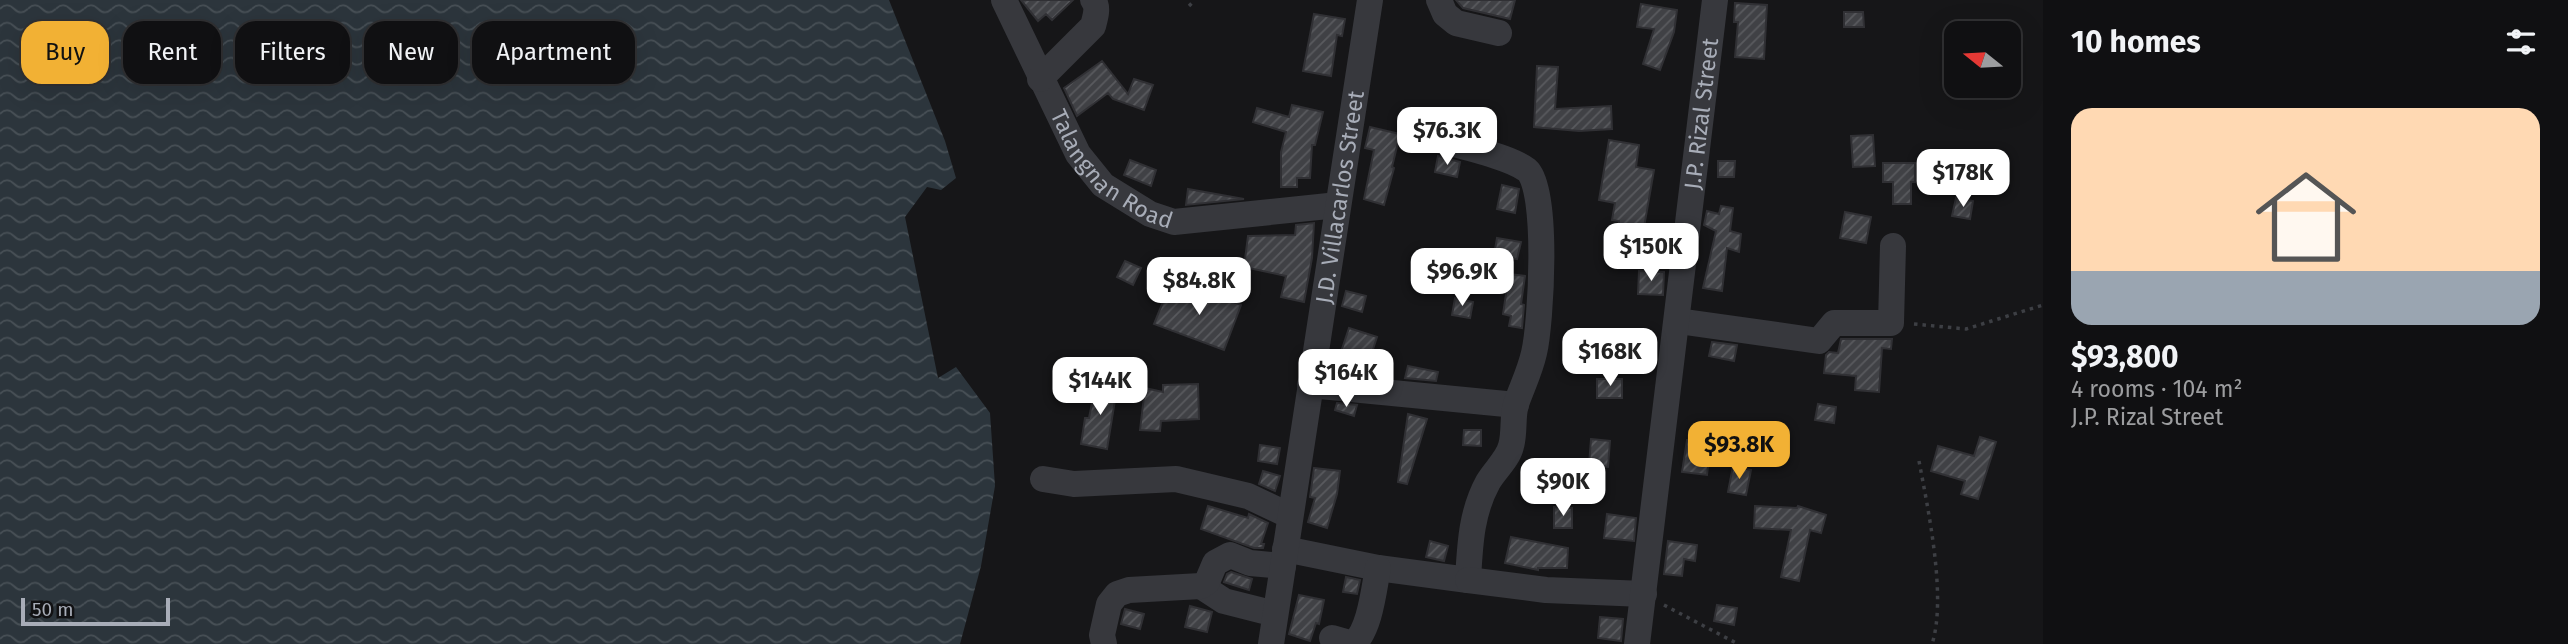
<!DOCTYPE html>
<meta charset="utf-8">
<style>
:root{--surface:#101012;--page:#1e1e20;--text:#f1f3f6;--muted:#9c9d9f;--line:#303032;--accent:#f2b134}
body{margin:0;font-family:"Fira Sans",sans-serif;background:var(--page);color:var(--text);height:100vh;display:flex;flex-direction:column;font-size:26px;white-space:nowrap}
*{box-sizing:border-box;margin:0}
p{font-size:23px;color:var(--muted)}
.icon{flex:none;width:38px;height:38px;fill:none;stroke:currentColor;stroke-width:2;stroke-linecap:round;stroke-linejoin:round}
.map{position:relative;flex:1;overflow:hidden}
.side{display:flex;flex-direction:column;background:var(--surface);width:525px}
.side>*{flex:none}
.hud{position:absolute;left:21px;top:21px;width:665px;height:63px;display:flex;gap:14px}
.needle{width:46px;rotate:288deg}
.controls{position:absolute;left:1944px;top:21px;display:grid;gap:14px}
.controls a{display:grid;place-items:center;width:77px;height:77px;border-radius:14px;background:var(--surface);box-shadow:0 7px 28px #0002,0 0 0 2px var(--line);font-size:35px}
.scale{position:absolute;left:21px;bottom:18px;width:149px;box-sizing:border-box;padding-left:7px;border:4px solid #a8adb8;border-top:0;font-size:19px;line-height:24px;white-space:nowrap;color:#a8adb8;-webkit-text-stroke:5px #111113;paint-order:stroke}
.price{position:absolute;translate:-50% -60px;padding:0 16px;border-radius:14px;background:#fff;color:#222;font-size:23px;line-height:46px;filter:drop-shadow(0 2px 4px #0008)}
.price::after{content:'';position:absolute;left:50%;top:42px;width:21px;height:16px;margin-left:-10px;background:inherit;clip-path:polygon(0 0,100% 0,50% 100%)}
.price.active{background:var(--accent);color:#111}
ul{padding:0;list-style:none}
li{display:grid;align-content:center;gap:14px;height:371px;padding:0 28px}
li span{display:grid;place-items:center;height:217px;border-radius:21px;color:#555}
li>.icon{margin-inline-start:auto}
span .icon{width:126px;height:126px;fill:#fffc;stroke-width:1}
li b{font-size:30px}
h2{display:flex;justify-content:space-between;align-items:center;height:84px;padding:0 28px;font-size:30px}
.pill{padding:0 24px;border-radius:21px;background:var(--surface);box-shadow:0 7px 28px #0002,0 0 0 2px var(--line);font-size:24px;line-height:63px}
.pill.active{background:var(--accent);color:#111}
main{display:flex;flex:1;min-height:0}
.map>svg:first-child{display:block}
.water{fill:url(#water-waves)}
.building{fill:url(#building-hatch);stroke:#303034;stroke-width:2}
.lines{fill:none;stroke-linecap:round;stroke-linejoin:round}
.path{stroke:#3d3f44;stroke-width:3.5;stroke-dasharray:3.5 5;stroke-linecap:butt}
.minor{stroke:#37383d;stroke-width:26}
.labels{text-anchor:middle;stroke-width:7;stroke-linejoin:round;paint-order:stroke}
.street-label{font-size:23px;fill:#a8adb8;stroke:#111113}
</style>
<main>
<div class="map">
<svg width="2043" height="644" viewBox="0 0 2043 644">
<defs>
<pattern id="water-waves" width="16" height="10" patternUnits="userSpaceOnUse" patternTransform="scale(1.75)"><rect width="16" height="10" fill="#2c353c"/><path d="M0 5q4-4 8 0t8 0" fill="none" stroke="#485056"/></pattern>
<pattern id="building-hatch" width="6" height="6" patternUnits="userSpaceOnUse" patternTransform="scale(1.75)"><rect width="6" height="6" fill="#404145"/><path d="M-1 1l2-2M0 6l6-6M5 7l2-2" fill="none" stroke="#595a5e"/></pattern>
</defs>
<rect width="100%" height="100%" fill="#161618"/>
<path class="water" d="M0,0H889L945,141L956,178L941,190L927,187L905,217L938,378L956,367L990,413L995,486L981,566L960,644H0Z"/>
<path class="building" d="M1021,0H1073L1052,20L1046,14L1038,21Z
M1456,0H1515L1510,19L1463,8Z
M1735,3L1767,5L1764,59L1735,57L1738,22H1734Z
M1641,4L1677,10L1674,32L1660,70L1643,64L1654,29L1637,27Z
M1844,12H1863L1864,27H1844Z
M1314,14L1345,19L1342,36L1337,35L1331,76L1303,71Z
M1102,61L1128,94L1134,79L1153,85L1144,110L1113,99L1108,93L1077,116L1064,88Z
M1537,66L1558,67L1555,109L1611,106L1612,129L1579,131L1534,127Z
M1292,105L1323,112L1315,145H1312L1310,178H1297V187H1281V152L1286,132L1253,122L1257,108L1289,117Z
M1370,127L1400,134L1392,167L1394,168L1384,205L1364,199L1374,150L1365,148Z
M1873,135L1875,166L1853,167L1851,136Z
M1609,140L1639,145L1636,167L1654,170L1643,233L1642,255L1617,254L1619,221L1612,220L1615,203L1599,200Z
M1438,156L1460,162L1457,177L1435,172Z
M1130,160L1156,170L1151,186L1124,175Z
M1718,161H1735L1734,177H1718Z
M1883,163H1915V182H1911V204H1893V182H1883Z
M1502,185L1519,189L1515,213L1497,209Z
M1188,189L1244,199L1186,205Z
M1956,198L1973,201L1970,219L1952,216Z
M1721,206L1733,208L1730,231L1741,234L1739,252L1727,248L1722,291L1703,288L1716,231L1704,225L1707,211L1719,214Z
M1845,212L1871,217L1866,243L1840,238Z
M1314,223L1312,258L1304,302L1281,297L1286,276L1244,267L1248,236L1295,235L1296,225Z
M1497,238L1521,242L1517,259L1494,255Z
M1125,261L1141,268L1133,285L1117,277Z
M1639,271L1664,272L1663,295L1638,294Z
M1509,274L1525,276L1521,304L1524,305L1522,328L1509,326L1511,316L1503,314Z
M1169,287L1206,300L1209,292L1241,305L1224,350L1154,324Z
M1346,291L1366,296L1362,312L1342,306Z
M1455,298L1473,302L1470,318L1452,315Z
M1349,328L1377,337L1365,374L1335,370Z
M1841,339H1892L1891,349L1882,348L1879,392L1855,390L1856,376L1824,373L1826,355L1829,352L1838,353Z
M1712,342L1737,345L1734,361L1709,356Z
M1408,366L1438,372L1436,381L1405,378Z
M1597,379H1622V398H1597Z
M1096,383L1117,388L1107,449L1081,444L1085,418H1089Z
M1198,384L1199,419L1161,421L1160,431L1140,430L1145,388L1163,392V385Z
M1337,403L1357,405L1354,416L1335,410Z
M1818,404L1836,407L1834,423L1815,420Z
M1408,414L1427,419L1407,484L1398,482Z
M1464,430H1481V446L1463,445Z
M1980,437L1996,442L1978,499L1961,494L1965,481L1931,471L1938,446L1974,456Z
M1591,439L1610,441L1608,467L1589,465Z
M1687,440L1711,443L1707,475L1682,472Z
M1260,445L1280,448L1277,464L1258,461Z
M1733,466L1751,470L1746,495L1728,492Z
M1314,468L1340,471L1337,494L1327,528L1308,522L1315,498L1310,497Z
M1263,471L1280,476L1275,491L1259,484Z
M1208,506L1248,518L1249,514L1268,523L1261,544H1264L1263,548H1254L1201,529Z
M1755,506L1797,508L1798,506L1826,515L1821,533L1810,530L1799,581L1781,577L1791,530L1754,528Z
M1554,507L1572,508V528H1554Z
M1607,514L1636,518L1634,541L1604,538Z
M1511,537L1568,548L1567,568H1538V570L1505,563Z
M1430,541L1448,546L1444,561L1426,557Z
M1668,541L1697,545L1695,561L1684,559L1682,576L1664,574Z
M1231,572L1252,579L1249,590L1224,582L1227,574Z
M1346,577L1360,580L1357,594L1343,592Z
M1299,595L1324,600L1319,624L1316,623L1310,641L1289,634Z
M1717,605L1737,608L1734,625L1714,621Z
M1190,606L1212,612L1207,632L1185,627Z
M1125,609L1144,614L1140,629L1121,624Z
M1600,617L1623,619L1621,641L1598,638Z"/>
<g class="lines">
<path class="path" d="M1189,6L1195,0
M1914,324L1966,329L2043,305
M1919,461C1928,509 1947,598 1932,644
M1664,605L1738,644"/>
<g class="minor">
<path id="s1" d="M1004,0L1078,154L1103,185L1150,214L1174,222L1338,205"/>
<path d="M1439,0L1445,14L1456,23L1499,33"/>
<path d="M1040,79L1093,26C1095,18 1099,7 1093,0"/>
<path d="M1678,321L1819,341L1834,323H1891L1893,246"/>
<path d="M1310,385L1516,405"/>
<path d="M1043,479L1074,484L1176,479L1248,496L1290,516"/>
<path d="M1285,549L1378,568L1468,580C1470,545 1471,513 1488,482C1495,470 1508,459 1511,446C1515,433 1512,417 1516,404C1522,387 1530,371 1534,353C1541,324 1549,189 1527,170C1509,156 1455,145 1431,138"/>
<path d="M1468,580L1546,590L1644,594"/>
<path d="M1201,586L1224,601L1275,614"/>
<path d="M1332,638L1353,644C1370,631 1374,588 1378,568"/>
<path d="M1104,644L1102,635L1109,604L1117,594L1129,590L1201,586L1207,582L1215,563L1230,555L1250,563L1283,566"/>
<path id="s2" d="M1271,644L1370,0"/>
<path id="s3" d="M1637,644L1715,0"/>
</g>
</g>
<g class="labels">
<g class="street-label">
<text dy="8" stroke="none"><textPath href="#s3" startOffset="534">J.P. Rizal Street</textPath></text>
<text dy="8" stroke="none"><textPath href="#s1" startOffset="206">Talangnan Road</textPath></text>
<text dy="8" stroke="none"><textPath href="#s2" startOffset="452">J.D. Villacarlos Street</textPath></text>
</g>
</g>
</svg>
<div class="controls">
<a><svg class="needle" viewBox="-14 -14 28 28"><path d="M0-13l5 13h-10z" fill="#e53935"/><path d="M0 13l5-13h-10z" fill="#9c9d9f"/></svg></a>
</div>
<div class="scale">50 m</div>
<b class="price" style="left:1447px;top:167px">$76.3K</b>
<b class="price" style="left:1963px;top:209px">$178K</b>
<b class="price" style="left:1651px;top:283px">$150K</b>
<b class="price" style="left:1462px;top:308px">$96.9K</b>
<b class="price" style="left:1199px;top:317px">$84.8K</b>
<b class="price" style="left:1610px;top:388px">$168K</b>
<b class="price" style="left:1346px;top:409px">$164K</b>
<b class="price" style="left:1100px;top:417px">$144K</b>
<b class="price active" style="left:1739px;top:481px">$93.8K</b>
<b class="price" style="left:1563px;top:518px">$90K</b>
<div class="hud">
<a class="pill active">Buy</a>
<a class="pill">Rent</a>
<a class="pill">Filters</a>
<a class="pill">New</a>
<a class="pill">Apartment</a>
</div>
</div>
<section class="side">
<h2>10 homes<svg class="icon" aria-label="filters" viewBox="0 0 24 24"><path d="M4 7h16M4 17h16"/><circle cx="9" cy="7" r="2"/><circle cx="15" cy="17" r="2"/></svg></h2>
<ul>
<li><span style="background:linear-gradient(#ffd9b3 75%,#9aa5b1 0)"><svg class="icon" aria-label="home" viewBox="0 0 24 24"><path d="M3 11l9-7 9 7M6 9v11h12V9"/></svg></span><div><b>$93,800</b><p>4 rooms · 104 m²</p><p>J.P. Rizal Street</p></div></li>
</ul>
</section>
</main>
